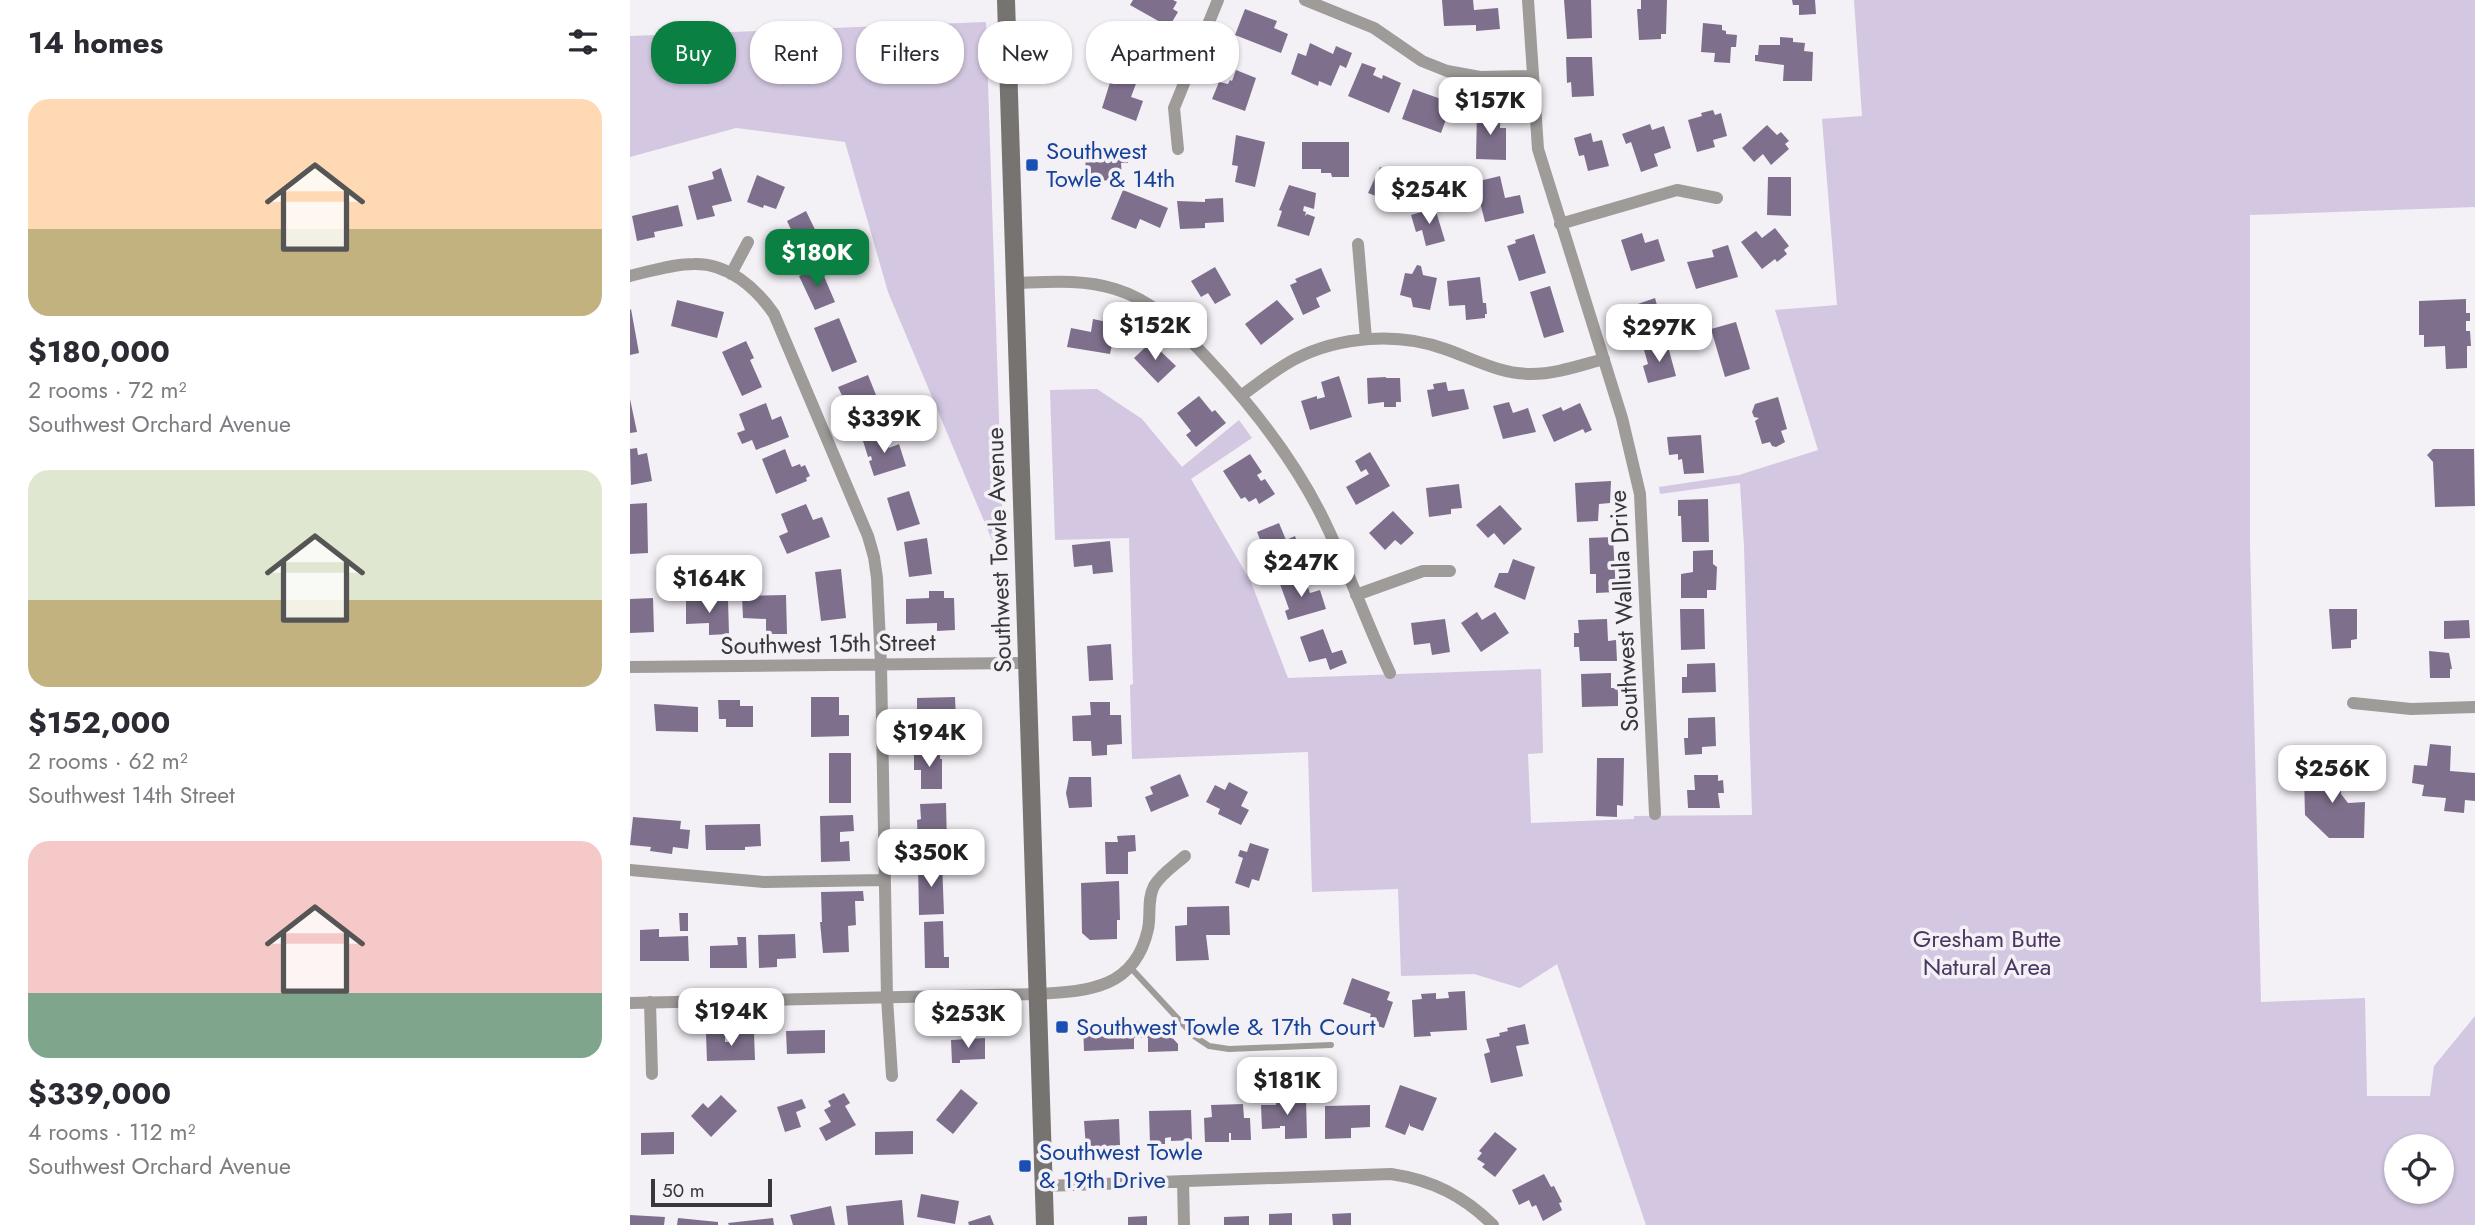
<!DOCTYPE html>
<meta charset="utf-8">
<style>
:root{--surface:#fff;--page:#f2f2f3;--text:#2b2b33;--muted:#7c7c81;--accent:#0b8043}
body{margin:0;font-family:Jost,sans-serif;background:var(--page);color:var(--text);height:100vh;display:flex;flex-direction:column;font-size:26px;white-space:nowrap}
*{box-sizing:border-box;margin:0}
p{font-size:23px;color:var(--muted)}
.icon{flex:none;width:38px;height:38px;fill:none;stroke:currentColor;stroke-width:2;stroke-linecap:round;stroke-linejoin:round}
.map{position:relative;flex:1;overflow:hidden}
.panel{display:flex;flex-direction:column;background:var(--surface);width:630px}
.panel>*{flex:none}
.top-card{position:absolute;left:21px;top:21px;width:665px;height:63px;display:flex;gap:14px}
.controls{position:absolute;left:1754px;top:1134px;display:grid;gap:14px}
.controls a{display:grid;place-items:center;width:70px;height:70px;border-radius:50%;background:var(--surface);box-shadow:0 2px 5px #0004;font-size:35px}
.scale{position:absolute;left:21px;bottom:18px;width:121px;box-sizing:border-box;padding-left:7px;border:4px solid #383739;border-top:0;font-size:19px;line-height:24px;white-space:nowrap;color:#383739;-webkit-text-stroke:5px #f3f0f6;paint-order:stroke}
.price{position:absolute;translate:-50% -60px;padding:0 16px;border-radius:14px;background:#fff;color:#222;font-size:23px;line-height:46px;filter:drop-shadow(0 2px 4px #0008)}
.price::after{content:'';position:absolute;left:50%;top:42px;width:21px;height:16px;margin-left:-10px;background:inherit;clip-path:polygon(0 0,100% 0,50% 100%)}
.price.on{background:var(--accent);color:#fff}
ul{padding:0;list-style:none}
li{display:grid;align-content:center;gap:14px;height:371px;padding:0 28px}
li span{display:grid;place-items:center;height:217px;border-radius:21px;color:#555}
li>.icon{margin-inline-start:auto}
span .icon{width:126px;height:126px;fill:#fffc;stroke-width:1}
li b{font-size:30px}
h2{display:flex;justify-content:space-between;align-items:center;height:84px;padding:0 28px;font-size:30px}
.pill{padding:0 24px;border-radius:28px;background:var(--surface);box-shadow:0 2px 5px #0004;font-size:24px;line-height:63px}
.pill.on{background:var(--accent);color:#fff}
main{display:flex;flex:1;min-height:0}
.map>svg:first-child{display:block}
.green{fill:#d3c7e1;fill-rule:evenodd}
.building{fill:#7e708c}
.lines{fill:none;stroke-linecap:round;stroke-linejoin:round}
.lane{stroke:#9e9b99;stroke-width:6}
.street{stroke:#9e9b99;stroke-width:12}
.secondary{stroke:#767370;stroke-width:18}
.transit-dot{fill:#1a4fb4;stroke:#f3f0f6;stroke-width:2.5}
.labels{text-anchor:middle;stroke-width:7;stroke-linejoin:round;paint-order:stroke}
.transit-label{font-size:24px;fill:#164399;stroke:#f3f0f6;text-anchor:start}
.street-label{font-size:24px;fill:#383739;stroke:#f3f0f6}
.park-label{font-size:24px;fill:#4c3560;stroke:#f3f0f6}
</style>
<main>
<section class="panel">
<h2>14 homes<svg class="icon" aria-label="filters" viewBox="0 0 24 24"><path d="M4 7h16M4 17h16"/><circle cx="9" cy="7" r="2"/><circle cx="15" cy="17" r="2"/></svg></h2>
<ul>
<li><span style="background:linear-gradient(#ffd9b3 60%,#c2b280 0)"><svg class="icon" aria-label="home" viewBox="0 0 24 24"><path d="M3 11l9-7 9 7M6 9v11h12V9"/></svg></span><div><b>$180,000</b><p>2 rooms · 72 m²</p><p>Southwest Orchard Avenue</p></div></li>
<li><span style="background:linear-gradient(#dfe7d0 60%,#c2b280 0)"><svg class="icon" aria-label="home" viewBox="0 0 24 24"><path d="M3 11l9-7 9 7M6 9v11h12V9"/></svg></span><div><b>$152,000</b><p>2 rooms · 62 m²</p><p>Southwest 14th Street</p></div></li>
<li><span style="background:linear-gradient(#f6c9c9 70%,#7fa58c 0)"><svg class="icon" aria-label="home" viewBox="0 0 24 24"><path d="M3 11l9-7 9 7M6 9v11h12V9"/></svg></span><div><b>$339,000</b><p>4 rooms · 112 m²</p><p>Southwest Orchard Avenue</p></div></li>
</ul>
</section>
<div class="map">
<svg width="1845" height="1225" viewBox="0 0 1845 1225">
<rect width="100%" height="100%" fill="#f3f0f6"/>
<path class="green" d="M1224,0H1845V207L1620,215V545L1631,1002L1735,998L1737,1096H1800L1804,1066L1845,1016V1225H1016L927,964L890,988L844,974L771,976L768,889L682,892L678,752L502,759L500,685L503,684L499,538L425,540L420,390L467,389L512,419L552,467L609,420L622,438L561,479L621,582L658,678L911,669L913,753L898,754L901,823L1004,819V816L1122,815L1114,546L1110,483L1030,494L1029,487L1109,475L1188,450L1145,310L1207,305L1192,119L1232,116ZM1766,1146H1811V1192H1766Z
M356,22L373,540H362L258,292L215,142L106,128L0,157V36Z"/>
<path class="building" d="M503,0H543L547,2L543,9L548,12L539,27L500,5Z
M812,0H843L844,10L868,8L870,29L846,31V25L814,26Z
M934,0H961L962,38L937,39Z
M1011,0H1037L1036,34H1031V39L1009,40L1007,9H1011Z
M1162,0H1185L1186,14L1169,15V5H1163Z
M615,9L647,21L644,28L658,34L651,53L605,35Z
M1073,23L1092,25V30L1096,31V34L1107,35L1106,47H1101L1100,63L1084,62L1085,53L1071,52Z
M519,26L539,35L522,75L494,63L504,39L512,42Z
M1150,37L1163,38V42L1175,43L1174,51L1183,52L1182,81H1153L1154,65L1125,61V55H1128L1129,45H1150Z
M680,43L703,54L706,46L722,53L716,68L710,65L701,86L689,81L688,86L661,74L668,53L676,56Z
M936,57H962L964,96L942,97L941,82L937,83Z
M732,63L746,68L743,75L752,79L753,75L771,83L759,113L718,96Z
M606,70L626,78L615,111L582,99L589,82L598,84L600,80L602,81Z
M483,73L507,81L501,97L513,101L506,121L472,108Z
M783,89L822,103L811,133L772,119Z
M1083,110L1085,115L1091,113L1097,136L1083,140L1085,147L1067,152L1058,120L1072,116L1071,113Z
M847,111L870,112V128H876V160L846,159Z
M1020,124L1022,130L1034,126L1041,148L1024,154L1028,166L1011,172L1001,142L996,144L992,134Z
M1137,125L1147,135L1151,132L1159,141L1155,144L1159,149L1141,165L1133,154L1124,162L1112,148Z
M961,133L963,142L972,140L979,166L958,171L954,155L949,156L944,138Z
M606,135L635,142L625,187L605,182L608,166L602,165Z
M672,142H719V177H702L701,173H691V169H672Z
M498,146V163H491L492,180L456,181L455,148Z
M750,167L783,182L774,200L769,198L767,204L738,193Z
M91,168L102,201L82,206L85,216L67,220L58,186L84,179L82,172Z
M127,175L155,187L146,209L134,205L133,208L117,202Z
M870,176L875,198L890,195L894,213L855,222L845,182Z
M1138,177H1161V216L1137,215Z
M659,185L686,193L684,209L674,206L673,211L676,212L675,216L677,214L685,217L679,236L647,226L652,211L649,210Z
M493,190L538,208L530,228L510,219L506,229L481,219Z
M593,198L594,222L575,223V228L550,229L547,201L575,202V199Z
M48,205L53,226L24,232L25,237L7,241L2,216Z
M805,208L815,241L796,246L792,230L786,232L781,215Z
M176,211L193,246L173,255L157,221Z
M1145,228L1159,246L1154,250L1157,254L1147,262L1145,259L1132,269L1111,242L1126,231L1132,238Z
M1012,233L1015,243L1028,239L1035,261L1001,271L991,240Z
M904,234L916,273L889,281L877,246L886,243L885,240Z
M1098,245L1108,277L1066,289L1057,262L1084,257L1082,250Z
M787,265L791,266L793,275L807,278L800,310L783,307L781,298L770,295L775,273L782,274Z
M190,267L205,302L185,310L169,276Z
M585,267L601,295L585,304L578,293L571,297L561,281Z
M691,268L701,291L686,298L690,307L673,315L660,285L667,282L665,279Z
M850,277L853,303H856L857,314H855V318L836,320L835,305L819,306L817,281Z
M920,286L934,332L914,338L900,292Z
M1025,298L1034,331L1004,338L1001,318L1007,317L1005,305Z
M1836,299V313H1840V321H1836V331H1840L1841,346H1837V368L1816,369L1815,346L1794,347V335H1789V301Z
M47,300L94,312L87,338L41,326Z
M647,300L664,319L631,345L615,324Z
M1,309L9,353L0,355V310Z
M209,318L227,362L202,372L184,328Z
M463,319L486,324L480,354L437,347L441,328L461,332Z
M1106,322L1120,369L1095,377L1081,329Z
M116,341L124,358L120,360L132,387L112,396L92,352Z
M521,342L546,366L528,383L504,358Z
M1037,343L1046,376L1018,383L1013,366L1018,364L1014,350Z
M238,375L246,395L237,399L245,419L226,426L208,387Z
M709,376L722,417L680,430L671,401L687,396V399L695,397L691,382Z
M756,377V378H770L771,402H766V407H754V402L738,404L737,378Z
M816,382L818,391L834,389L839,409L802,417L797,390L804,389L803,384Z
M569,396L582,412L585,410L596,423L566,447L556,435L561,431L547,413Z
M1148,397L1157,429L1151,431L1155,442L1146,447L1142,446L1140,442L1132,444L1125,421L1129,418L1124,417L1122,412L1125,404Z
M0,399L7,432L0,433Z
M879,402L883,413L898,408L906,432L873,439L863,406Z
M136,403L142,420L151,416L159,437L126,450L122,440L112,444L107,433L115,430L109,414Z
M950,403L962,430L955,433L953,429L924,442L912,415L931,407L933,411Z
M254,434L259,448L269,444L276,466L244,476L239,461L242,460L241,456L238,457L233,441Z
M1071,435L1074,473L1054,474L1052,459L1048,460V454L1039,455L1037,437Z
M7,448L8,455L17,453L22,481L1,485L0,449Z
M155,449L162,467L170,464L171,467L175,465L180,476L176,478L177,481L146,494L132,459Z
M1803,449H1844L1845,506L1805,507L1803,462L1797,455Z
M740,452L760,486L726,505L716,487L739,474L736,469L731,472L725,461Z
M620,454L632,472L627,475L631,481L635,479L645,494L629,504L626,498L619,502L615,497L611,499L593,471Z
M981,481L980,503L969,504L968,521L947,522L945,483Z
M829,484L832,508L821,509V514L799,517L796,488Z
M279,491L290,524L267,531L257,498Z
M1078,499L1079,542H1052L1051,516H1048V500Z
M17,503L18,553L0,554V504Z
M176,504L183,520L192,517L200,537L157,554L149,536L158,532L151,514Z
M870,505L892,529L874,545L864,533L858,538L846,525Z
M763,511L784,533L771,545L765,540L755,550L739,533Z
M649,523L656,540L665,536L671,553L650,561L651,563L636,568L632,559L637,557L627,532Z
M983,537L986,592L966,593V574H960L959,538Z
M297,538L302,574L279,577L274,542Z
M480,541L483,572L463,574L462,565L444,567L442,545Z
M1083,550V564L1087,567L1086,590H1077V598H1051V574L1063,572V551Z
M883,559L905,567L895,600L864,587L869,573H878Z
M211,569L216,618L191,621L185,572Z
M674,576L680,593L690,590L696,609L658,620L655,611L659,609L650,584Z
M299,591H314V598H324L325,630L307,631V623L276,624V599L299,598Z
M156,595L157,634H136V619L113,618L112,596Z
M23,598L24,632L0,633V599Z
M98,600L99,634L79,635V623L56,624V601Z
M1050,609H1074L1075,649L1051,650Z
M1699,609H1727V639L1721,640V648L1702,649Z
M847,612L852,620L865,612L879,633L851,652L831,623Z
M815,619L820,652L802,655L800,643L784,645L781,623Z
M977,619L978,641L986,640L987,661H950L949,647H944V633H949L948,620Z
M1839,620L1840,638L1814,639V621Z
M693,629L702,653L712,650L717,663L700,670L696,658L679,662L670,637Z
M481,644L483,680L459,681L457,646Z
M1799,651L1819,653L1822,669H1820V678H1800Z
M1085,663L1086,692L1052,693V677H1057V664Z
M981,673V688H988V706L952,707L951,674Z
M181,697H209V715H219V736L181,737Z
M325,697L326,719L287,720V698Z
M88,700H110V706H123V727H96V719H89Z
M460,702H480V715H491L492,744L477,745V755L462,756L461,741H443L442,716L461,715Z
M24,704L68,707V732L26,731Z
M1085,717L1086,746L1072,747V754L1055,755L1054,738H1058V718Z
M1800,744L1821,746L1820,771L1845,773V801L1835,800L1834,813L1814,811L1816,798L1792,796L1794,785L1782,783L1784,765L1797,766Z
M284,752H310V759H312V789H291V770H284Z
M199,753H221V803H199Z
M967,758H994L993,806L987,805V817L966,816Z
M1703,762L1704,775H1711V794L1718,803L1735,802L1734,838H1699L1675,815L1674,776H1684V763Z
M550,774L559,796L521,812L515,797L523,794L520,787Z
M1064,775H1088V781L1093,780L1094,793H1088L1090,808H1058L1057,790H1065Z
M439,777H461L462,807L439,808L436,793Z
M599,782L618,792L611,806L619,810L611,825L588,814L590,809L576,802L585,785L595,790Z
M316,803L317,846L288,848L287,820L291,819L290,804Z
M223,815L224,831L210,832V842L219,841L220,861L191,862L190,816Z
M3,817L51,821L50,829L60,830L58,849L43,847L42,854L20,851L21,847L0,845Z
M130,824L131,846L115,847V850H76L75,825Z
M505,835L506,851L498,852V874H476L475,842H488L487,836Z
M620,843L639,849L629,881L622,879L619,888L605,883L613,858L608,856L610,850L617,852Z
M312,862L314,914L289,915L288,863Z
M489,881L490,920H487V939L460,940L452,933L451,883Z
M233,891L234,901H225L226,925L218,926L219,952L193,953L190,922H192L191,892Z
M599,906L600,935H576L579,960L546,961L545,926L557,925V907Z
M49,913H58V931H50Z
M313,921L314,957H319V968H295L294,922Z
M29,929V937L58,936L59,961H10V930Z
M165,934L166,958L147,959V967L129,968L128,935Z
M107,937H116L117,968H80V946L108,945Z
M722,978L760,992L757,1000L763,1002L754,1028L738,1023L741,1014L713,1004Z
M835,991L837,1030L800,1032L801,1036L784,1037L782,1000L792,999L791,994L806,993V999L819,998L818,992Z
M514,1021V1031H536L548,1044V1051L518,1052V1038H504V1049L454,1051L453,1023Z
M895,1024L899,1044L886,1046L893,1076L861,1083L854,1054L860,1052L856,1039L870,1036L869,1033L878,1031L877,1028Z
M195,1030V1053L157,1054L156,1031Z
M95,1033V1042H105V1033H124L125,1060L77,1061L76,1034Z
M355,1038V1059L330,1060V1063H322L321,1040Z
M770,1085L807,1098L793,1131L780,1126V1123L775,1135L755,1127Z
M331,1089L348,1103L323,1134L306,1120Z
M214,1093L220,1103L215,1106L226,1125L196,1141L189,1128L201,1122L194,1110L201,1106L198,1101Z
M91,1095L107,1111L81,1137L61,1116L73,1103L78,1108Z
M676,1098L677,1138L655,1139V1126H650V1128L632,1129L631,1105H646V1099Z
M172,1099L176,1108L166,1112L171,1127L155,1132L147,1107Z
M613,1104L614,1118H620L621,1140H601V1133H599V1142H575L574,1118L582,1117L581,1105Z
M740,1105V1127L721,1128V1138L695,1139V1106Z
M561,1110L562,1140L541,1141V1137L535,1138V1144H520L519,1111Z
M489,1119L490,1145L456,1148L454,1121Z
M283,1131V1154L245,1155V1132Z
M44,1132V1154L11,1155V1133Z
M865,1132L887,1149L865,1177L852,1167L855,1164L847,1159L852,1153L849,1151Z
M914,1174L921,1187L924,1186L932,1202L929,1203L932,1210L913,1221L906,1205L902,1207L899,1200L889,1205L882,1190Z
M291,1194L329,1201L325,1224L287,1217Z
M272,1200L274,1225H218L216,1206Z
M201,1206L205,1225H163L160,1215Z
M662,1213V1225H639V1214Z
M721,1213V1225H703L702,1214Z
M0,1215L35,1217L34,1225H0Z
M360,1215L364,1225H339L338,1222Z
M517,1216V1225H498V1217Z
M619,1216V1225H594V1217Z
M48,1218L88,1222V1225H47Z
M143,1218L144,1225H99L98,1223Z"/>
<g class="lines">
<path class="lane" d="M500,967L564,1036L579,1046L599,1049L701,1045"/>
<path class="street" d="M675,0L744,28L792,61L817,71L850,77L901,76
M898,0L908,149L992,418L1010,494L1025,814
M548,149L544,108L588,0
M930,224L1047,190L1087,198
M728,244L736,339
M101,274L118,242
M0,276C20,271 44,264 64,264C98,263 126,288 144,314L238,536L244,557L247,578L251,665L257,998L262,1076
M385,283C419,282 452,279 485,289C525,301 550,329 577,358C625,409 670,467 699,531C721,578 738,626 760,673
M612,395C629,383 646,369 665,359C710,336 768,332 815,349C844,359 870,374 901,374C926,374 951,365 974,359
M726,595L793,571H820
M0,667L397,663
M1723,703L1781,709L1845,707
M0,870L134,882L254,880
M20,1002L22,1074
M0,1003L408,994C458,991 505,989 518,929C521,916 517,899 524,886C531,874 545,865 555,856
M553,1181L554,1225
M414,1186L761,1174C802,1180 834,1196 863,1225"/>
<path class="secondary" d="M376,0L415,1225"/>
</g>
<g class="transit-dot">
<rect x="395" y="158" width="14" height="14" rx="3.5"/>
<rect x="425" y="1020" width="14" height="14" rx="3.5"/>
<rect x="388" y="1159" width="14" height="14" rx="3.5"/>
</g>
<g class="labels">
<g class="transit-label">
<text x="416" y="159">Southwest<tspan x="416" dy="28">Towle &amp; 14th</tspan></text>
<text x="446" y="1035">Southwest Towle &amp; 17th Court</text>
<text x="409" y="1160">Southwest Towle<tspan x="409" dy="28">&amp; 19th Drive</tspan></text>
</g>
<g class="street-label">
<text transform="translate(369 550) rotate(-92)" y="8">Southwest Towle Avenue</text>
<text transform="translate(994 611) rotate(-93)" y="8">Southwest Wallula Drive</text>
<text transform="translate(198 644) rotate(-1)" y="8">Southwest 15th Street</text>
</g>
<g class="park-label">
<text x="1357" y="947">Gresham Butte<tspan x="1357" dy="28">Natural Area</tspan></text>
</g>
</g>
</svg>
<div class="controls">
<a><svg class="icon" aria-label="locate" viewBox="0 0 24 24"><circle cx="12" cy="12" r="6"/><path d="M12 2v4M12 18v4M2 12h4M18 12h4"/></svg></a>
</div>
<div class="scale">50 m</div>
<b class="price" style="left:860px;top:137px">$157K</b>
<b class="price" style="left:799px;top:226px">$254K</b>
<b class="price on" style="left:187px;top:289px">$180K</b>
<b class="price" style="left:525px;top:362px">$152K</b>
<b class="price" style="left:1029px;top:364px">$297K</b>
<b class="price" style="left:254px;top:455px">$339K</b>
<b class="price" style="left:671px;top:599px">$247K</b>
<b class="price" style="left:79px;top:615px">$164K</b>
<b class="price" style="left:299px;top:769px">$194K</b>
<b class="price" style="left:1702px;top:805px">$256K</b>
<b class="price" style="left:301px;top:889px">$350K</b>
<b class="price" style="left:101px;top:1048px">$194K</b>
<b class="price" style="left:338px;top:1050px">$253K</b>
<b class="price" style="left:657px;top:1117px">$181K</b>
<div class="top-card">
<a class="pill on">Buy</a>
<a class="pill">Rent</a>
<a class="pill">Filters</a>
<a class="pill">New</a>
<a class="pill">Apartment</a>
</div>
</div>
</main>
